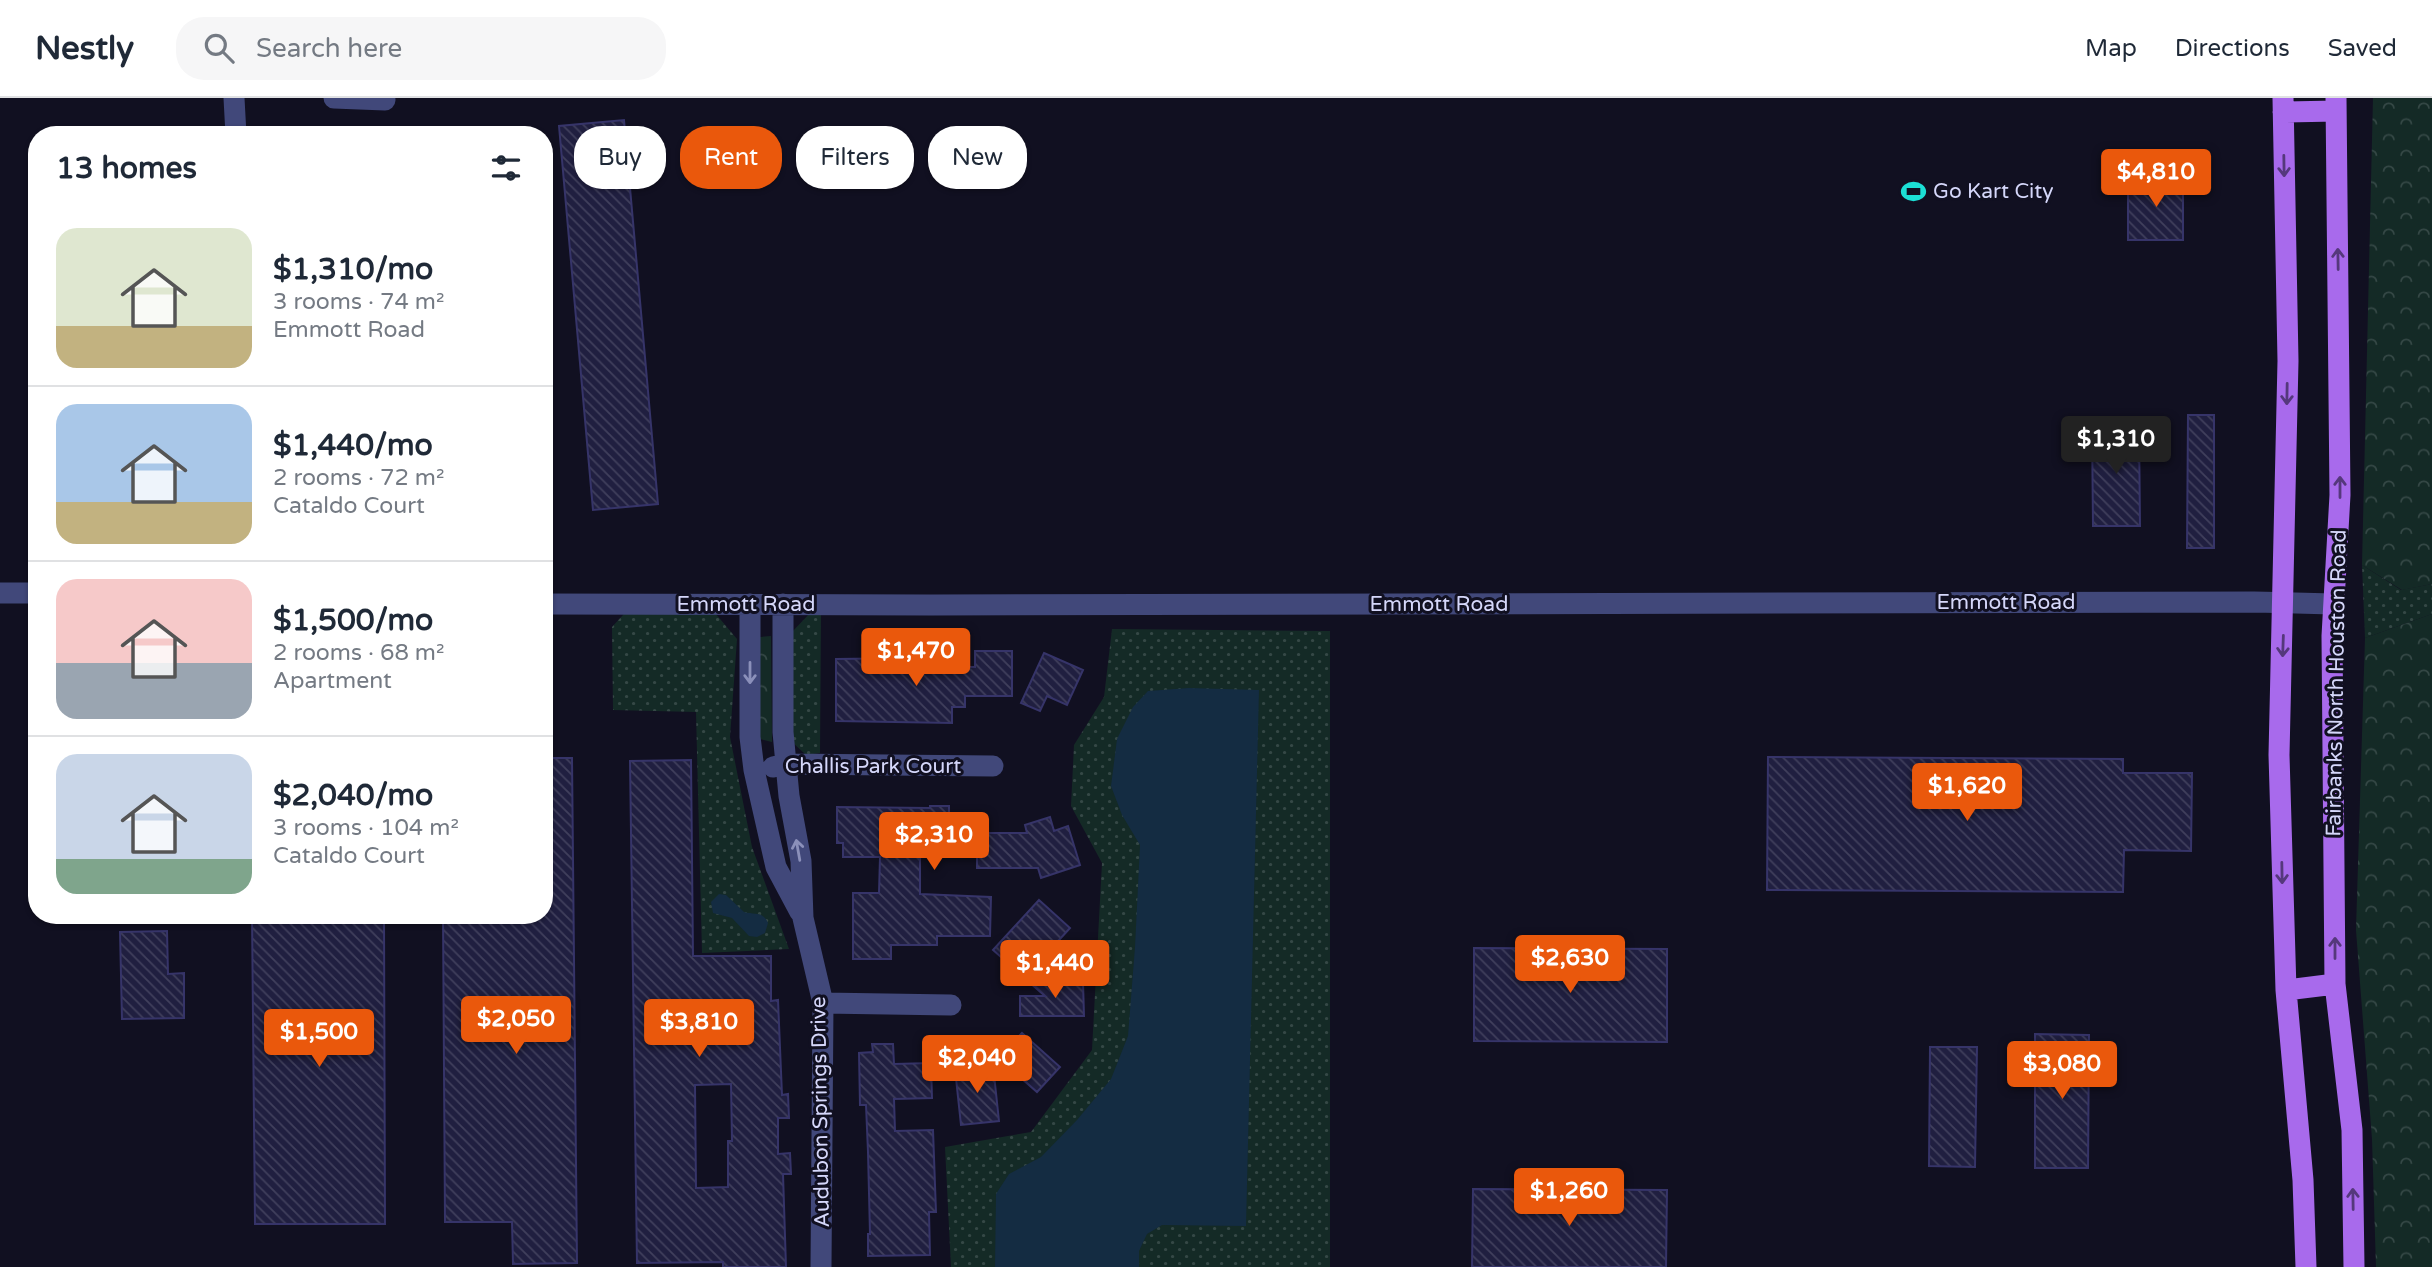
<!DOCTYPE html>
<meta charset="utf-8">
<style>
:root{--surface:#fff;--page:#f6f6f7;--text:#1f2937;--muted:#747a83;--line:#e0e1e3;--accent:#ea580c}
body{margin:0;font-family:"Varela Round",sans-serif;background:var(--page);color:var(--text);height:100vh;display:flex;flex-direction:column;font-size:26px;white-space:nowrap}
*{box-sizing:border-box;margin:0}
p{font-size:23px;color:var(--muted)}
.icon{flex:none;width:38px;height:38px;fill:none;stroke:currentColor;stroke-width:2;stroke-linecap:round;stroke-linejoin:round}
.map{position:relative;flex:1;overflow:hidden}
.side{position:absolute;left:28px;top:28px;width:525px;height:798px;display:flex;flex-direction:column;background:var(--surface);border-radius:28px;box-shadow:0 2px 5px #0004}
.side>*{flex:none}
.guide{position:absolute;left:574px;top:28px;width:665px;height:63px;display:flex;gap:14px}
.price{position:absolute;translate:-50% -60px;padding:0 16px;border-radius:7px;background:var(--accent);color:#fff;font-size:23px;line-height:46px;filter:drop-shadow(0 2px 4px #0008)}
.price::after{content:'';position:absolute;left:50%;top:42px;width:21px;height:16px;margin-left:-10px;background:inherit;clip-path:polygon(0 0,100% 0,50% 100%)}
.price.active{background:#222;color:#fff}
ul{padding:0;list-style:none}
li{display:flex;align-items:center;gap:21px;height:175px;padding:0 28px}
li+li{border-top:2px solid var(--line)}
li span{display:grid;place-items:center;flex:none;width:196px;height:140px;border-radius:21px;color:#555}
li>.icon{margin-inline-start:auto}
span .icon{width:84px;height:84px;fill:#fffc;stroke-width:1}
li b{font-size:30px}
h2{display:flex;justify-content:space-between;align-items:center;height:84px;padding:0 28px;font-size:30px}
.tag{padding:0 24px;border-radius:28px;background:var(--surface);box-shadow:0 2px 5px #0004;font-size:24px;line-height:63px}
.tag.active{background:var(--accent);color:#fff}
header{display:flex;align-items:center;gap:42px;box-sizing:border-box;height:98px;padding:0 35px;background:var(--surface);border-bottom:2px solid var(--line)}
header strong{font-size:33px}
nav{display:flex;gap:38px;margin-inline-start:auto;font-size:24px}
.search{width:490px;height:63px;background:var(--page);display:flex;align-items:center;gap:18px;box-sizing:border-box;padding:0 24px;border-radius:28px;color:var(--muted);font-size:26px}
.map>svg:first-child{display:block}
.grass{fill:url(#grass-dots)}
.forest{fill:url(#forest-crowns)}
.water{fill:#142c42}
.building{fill:url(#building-back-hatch);stroke:#363469;stroke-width:2;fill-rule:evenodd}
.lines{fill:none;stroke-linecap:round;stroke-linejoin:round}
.minor{stroke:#41487a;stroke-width:21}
.major{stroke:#a86aec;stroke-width:21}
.oneway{stroke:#55387c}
.oneway2{stroke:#8b90ba}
.labels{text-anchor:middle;stroke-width:6;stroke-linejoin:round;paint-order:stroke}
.poi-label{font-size:21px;fill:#d5d7fa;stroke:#111021;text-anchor:start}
.street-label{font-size:21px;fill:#d5d7fa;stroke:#111021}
</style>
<header>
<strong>Nestly</strong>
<div class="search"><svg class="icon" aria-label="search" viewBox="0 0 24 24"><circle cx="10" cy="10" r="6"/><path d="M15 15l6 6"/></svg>Search here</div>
<nav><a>Map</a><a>Directions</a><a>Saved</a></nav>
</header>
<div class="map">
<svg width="2432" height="1169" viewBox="0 0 2432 1169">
<defs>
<pattern id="grass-dots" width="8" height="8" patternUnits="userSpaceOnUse" patternTransform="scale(1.75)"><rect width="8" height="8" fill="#142a26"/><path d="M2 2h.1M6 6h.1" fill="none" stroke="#354846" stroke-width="1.8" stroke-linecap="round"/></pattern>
<pattern id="forest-crowns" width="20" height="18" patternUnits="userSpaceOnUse" patternTransform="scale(1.75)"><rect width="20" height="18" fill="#142a26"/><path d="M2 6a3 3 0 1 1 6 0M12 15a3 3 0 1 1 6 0" fill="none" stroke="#354846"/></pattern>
<pattern id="building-back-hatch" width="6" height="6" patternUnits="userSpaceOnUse" patternTransform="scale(1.75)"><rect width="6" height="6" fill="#201f40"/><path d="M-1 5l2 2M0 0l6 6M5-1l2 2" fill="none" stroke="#403f5c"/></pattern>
</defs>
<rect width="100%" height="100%" fill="#111021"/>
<path class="grass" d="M2362,467L2401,492L2432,486V516L2365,540Z
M633,506L715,515L737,541L730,639L752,749L789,851L702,855L696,614L613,612L612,529Z
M812,513L821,517L820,655L806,657L790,642L792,534Z
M1112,531L1330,533V1169H951L945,1049L1031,1034L1092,952L1102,765L1071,708L1074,647L1104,599Z"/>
<path class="forest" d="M2373,0H2432V486L2402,492L2362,467Z
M2432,516V1169H2376L2372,1041L2356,832L2365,540Z
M771,538L772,644L760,641V539Z"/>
<path class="water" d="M1189,590L1259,592L1246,1128L1162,1127L1147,1136L1139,1153V1169H995L996,1096L1009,1076L1041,1059L1077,1022L1111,981L1128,938L1135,849L1140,747L1122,717L1111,688L1117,641L1133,609L1148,593Z
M719,796L726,797L744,814C755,817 763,813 768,825L765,835L757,839L749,838L732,820L713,815L711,804Z"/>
<path class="building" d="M624,22L658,406L593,412L559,28Z
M2128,81H2183V142H2128Z
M2188,317H2214V450H2187Z
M2092,328H2139L2140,428H2093Z
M975,553H1012V598H965V609H952V625L836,623V561L913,560V568L975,569Z
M1044,555L1083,572L1067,607L1047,598L1040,613L1021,605Z
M1768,659L2123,661V675H2192L2191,753L2124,752L2123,794L1767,792Z
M544,660H572L577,1165L513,1166L512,1124H445L443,817H544Z
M691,662L693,858H771V903L778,902L782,997L788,996L789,1020H778V1056L790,1055L791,1076H783L786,1169H723V1164L637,1165L630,663ZM731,986L732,1043H728V1089L696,1090L695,987Z
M930,708H949V724H969V735H1027L1025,727L1050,719L1054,733L1068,728L1080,767L1041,780L1038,770H977V758H920V796L991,799L990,838H937V847H891V861H853V795H879L880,759H843V745H837V709L930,710Z
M1039,802L1070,830L1038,865L1022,851L1009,866L993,852Z
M252,817H384L385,1126H255Z
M167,833L168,876L184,875V920L122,921L120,834Z
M1474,850L1667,851V944L1474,943Z
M1083,884L1084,918H1020V898H1045L1030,885Z
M1022,935L1060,969L1037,994L998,960Z
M2035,936L2089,937L2088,1070H2035Z
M872,946H893L894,966L931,965L932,1000L894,1001L895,1033L933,1032L936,1114H929L930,1157L868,1158V1136H870L868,1054L866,1007H860L859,955L873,954Z
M1930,949H1977L1975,1069L1929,1068Z
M993,967L999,1023L961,1027L955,971Z
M1473,1091L1667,1092L1666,1169H1472Z"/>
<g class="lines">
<path class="minor" d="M234,0L236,37
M334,0L385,2
M0,495H37
M544,506L931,507L2254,504L2333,506
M750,506V639L754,672L776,769L800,814
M783,506V634L789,698L801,763L803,820L823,905L821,1169
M773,669L786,666L993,668
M823,905L951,907"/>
<path class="major" d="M2283,0L2288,263L2279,657L2286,892L2303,1082L2306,1169
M2336,0L2340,397L2332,538L2335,886L2352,1032L2354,1169
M2283,14L2336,13
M2286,892L2335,886"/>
</g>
<defs><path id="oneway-shaft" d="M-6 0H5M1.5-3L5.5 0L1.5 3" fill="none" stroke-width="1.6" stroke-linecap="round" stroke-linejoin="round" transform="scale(1.75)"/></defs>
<g class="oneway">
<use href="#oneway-shaft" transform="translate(2284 68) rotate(89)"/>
<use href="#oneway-shaft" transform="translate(2338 161) rotate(-91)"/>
<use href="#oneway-shaft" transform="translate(2287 296) rotate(91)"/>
<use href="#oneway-shaft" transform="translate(2340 389) rotate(-90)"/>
<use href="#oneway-shaft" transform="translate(2283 548) rotate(92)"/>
<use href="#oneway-shaft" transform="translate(2282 775) rotate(89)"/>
<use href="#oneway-shaft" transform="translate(2335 850) rotate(-90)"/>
<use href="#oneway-shaft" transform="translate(2353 1101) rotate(-91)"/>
</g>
<g class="oneway2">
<use href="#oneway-shaft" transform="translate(750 575) rotate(90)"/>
<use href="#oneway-shaft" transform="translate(798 752) rotate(-100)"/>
</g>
<defs>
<symbol id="stadium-bare" viewBox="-9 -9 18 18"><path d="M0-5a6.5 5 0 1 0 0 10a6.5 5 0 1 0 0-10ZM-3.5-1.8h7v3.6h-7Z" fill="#1cdfd5" stroke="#111021" stroke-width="2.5" paint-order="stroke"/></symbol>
</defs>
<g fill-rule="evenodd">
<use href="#stadium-bare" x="1896" y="76" width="35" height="35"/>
</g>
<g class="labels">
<g class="poi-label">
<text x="1933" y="100">Go Kart City</text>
</g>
<g class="street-label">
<text x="2006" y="511">Emmott Road</text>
<text x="746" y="513">Emmott Road</text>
<text x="1439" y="513">Emmott Road</text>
<text transform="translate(2336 585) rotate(-89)" y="7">Fairbanks North Houston Road</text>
<text x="873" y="675">Challis Park Court</text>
<text transform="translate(820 1014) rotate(-91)" y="7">Audubon Springs Drive</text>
</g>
</g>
</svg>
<b class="price" style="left:2156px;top:111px">$4,810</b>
<b class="price active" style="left:2116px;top:378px">$1,310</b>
<b class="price" style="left:916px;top:590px">$1,470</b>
<b class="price" style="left:1967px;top:725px">$1,620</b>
<b class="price" style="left:934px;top:774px">$2,310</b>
<b class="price" style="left:1570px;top:897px">$2,630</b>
<b class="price" style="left:1055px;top:902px">$1,440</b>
<b class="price" style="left:516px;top:958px">$2,050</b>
<b class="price" style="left:699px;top:961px">$3,810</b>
<b class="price" style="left:319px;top:971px">$1,500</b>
<b class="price" style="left:977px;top:997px">$2,040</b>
<b class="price" style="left:2062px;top:1003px">$3,080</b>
<b class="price" style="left:1569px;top:1130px">$1,260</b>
<div class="guide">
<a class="tag">Buy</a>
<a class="tag active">Rent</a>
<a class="tag">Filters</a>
<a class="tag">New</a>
</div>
<section class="side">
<h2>13 homes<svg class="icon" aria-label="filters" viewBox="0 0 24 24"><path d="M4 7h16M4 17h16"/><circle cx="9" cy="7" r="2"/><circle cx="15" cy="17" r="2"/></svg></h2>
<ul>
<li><span style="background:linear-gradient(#dfe7d0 70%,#c2b280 0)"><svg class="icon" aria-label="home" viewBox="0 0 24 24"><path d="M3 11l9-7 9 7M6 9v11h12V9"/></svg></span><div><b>$1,310/mo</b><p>3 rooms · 74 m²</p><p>Emmott Road</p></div></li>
<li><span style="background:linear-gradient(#a9c7e8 70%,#c2b280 0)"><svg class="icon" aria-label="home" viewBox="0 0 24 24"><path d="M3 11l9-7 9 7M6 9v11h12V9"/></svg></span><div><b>$1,440/mo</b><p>2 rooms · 72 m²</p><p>Cataldo Court</p></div></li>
<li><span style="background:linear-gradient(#f6c9c9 60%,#9aa5b1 0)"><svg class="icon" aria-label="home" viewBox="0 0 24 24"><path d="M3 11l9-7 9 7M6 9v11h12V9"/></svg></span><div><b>$1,500/mo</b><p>2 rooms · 68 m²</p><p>Apartment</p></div></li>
<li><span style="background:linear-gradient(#c9d6e8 75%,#7fa58c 0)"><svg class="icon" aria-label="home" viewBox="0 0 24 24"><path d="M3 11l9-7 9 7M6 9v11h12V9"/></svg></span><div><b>$2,040/mo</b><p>3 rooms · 104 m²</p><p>Cataldo Court</p></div></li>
</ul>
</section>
</div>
